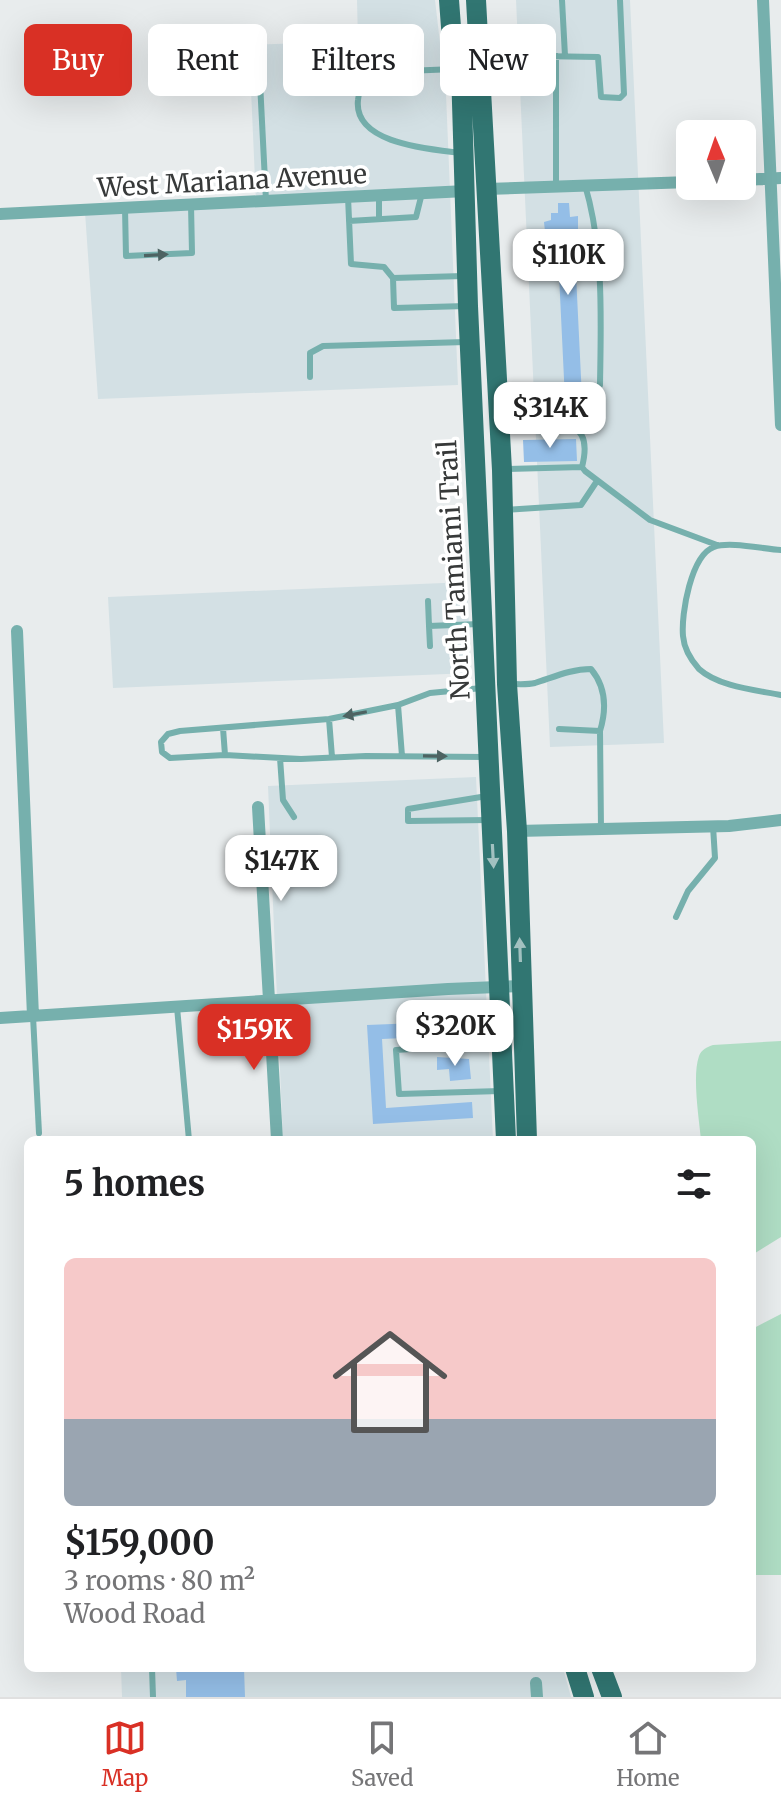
<!DOCTYPE html>
<meta charset="utf-8">
<style>
:root{--surface:#fff;--page:#f2f2f2;--text:#202124;--muted:#757577;--line:#e0e0e0;--accent:#d93025}
body{margin:0;font-family:Merriweather,serif;background:var(--page);color:var(--text);height:100vh;display:flex;flex-direction:column;font-size:30px;white-space:nowrap}
*{box-sizing:border-box;margin:0}
p{font-size:26px;color:var(--muted)}
.icon{flex:none;width:44px;height:44px;fill:none;stroke:currentColor;stroke-width:2;stroke-linecap:round;stroke-linejoin:round}
.map{position:relative;flex:1;overflow:hidden}
.details{position:absolute;left:24px;top:1136px;width:732px;height:536px;display:flex;flex-direction:column;background:var(--surface);border-radius:12px;box-shadow:0 8px 32px #0002}
.details>*{flex:none}
.banner{position:absolute;left:24px;top:24px;width:734px;height:72px;display:flex;gap:16px}
.needle{width:52px;rotate:358deg}
.buttons{position:absolute;left:676px;top:120px;display:grid;gap:16px}
.buttons a{display:grid;place-items:center;width:80px;height:80px;border-radius:12px;background:var(--surface);box-shadow:0 8px 32px #0002;font-size:40px}
.price{position:absolute;translate:-50% -68px;padding:0 18px;border-radius:16px;background:#fff;color:#222;font-size:26px;line-height:52px;filter:drop-shadow(0 2px 4px #0008)}
.price::after{content:'';position:absolute;left:50%;top:48px;width:24px;height:18px;margin-left:-12px;background:inherit;clip-path:polygon(0 0,100% 0,50% 100%)}
.price.on{background:var(--accent);color:#fff}
ul{padding:0;list-style:none}
li{display:grid;align-content:center;gap:16px;height:424px;padding:0 40px}
li span{display:grid;place-items:center;height:248px;border-radius:12px;color:#555}
li>.icon{margin-inline-start:auto}
span .icon{width:144px;height:144px;fill:#fffc;stroke-width:1}
li b{font-size:34px}
h2{display:flex;justify-content:space-between;align-items:center;height:96px;padding:0 40px;font-size:34px}
.pill{padding:0 28px;border-radius:12px;background:var(--surface);box-shadow:0 8px 32px #0002;font-size:28px;line-height:72px}
.pill.on{background:var(--accent);color:#fff}
.tab-bar{display:flex;justify-content:space-around;align-items:center;height:112px;border-top:2px solid var(--line);background:var(--surface);font-size:22px;color:var(--muted)}
.tab-bar a{display:grid;justify-items:center;gap:4px}
.tab-bar .on{color:var(--accent)}
.map>svg:first-child{display:block}
.built{fill:#d3e0e4}
.green{fill:#afddc4}
.building{fill:#94bee7}
.lines{fill:none;stroke-linecap:round;stroke-linejoin:round}
.service{stroke:#76b0ad;stroke-width:6}
.minor{stroke:#76b0ad;stroke-width:12}
.primary{stroke:#317672;stroke-width:20}
.oneway{fill:#4d6362}
.oneway2{fill:#a2c1c0}
.labels{text-anchor:middle;stroke-width:7;stroke-linejoin:round;paint-order:stroke}
.street-label{font-size:26px;fill:#373939;stroke:#fff}
</style>
<div class="map">
<svg width="781" height="1697" viewBox="0 0 781 1697">
<rect width="100%" height="100%" fill="#e8eced"/>
<path class="built" d="M357,0H435L446,94L458,385L98,399L85,212L256,202L249,45L358,41Z
M516,0H630L664,743L550,747Z
M467,582L471,673L113,688L108,597Z
M476,777L493,1140H283L268,786Z
M121,1668H563L571,1697H122Z"/>
<path class="green" d="M781,1041V1237L752,1255V1140H701C699,1118 692,1076 699,1056C701,1050 707,1047 713,1045Z
M781,1314V1575H752V1329Z"/>
<path class="building" d="M558,203H569L570,217L578,216V232L574,233L582,398L565,400L557,232H545L544,222L551,220V213H558Z
M576,439L577,461L524,462L523,440Z
M468,1021L469,1035L382,1039L386,1108L472,1102L473,1118L373,1124L367,1025Z
M437,1057L469,1059L471,1079L450,1081L449,1069L437,1070Z
M176,1668H244L245,1697H186V1680L177,1681Z"/>
<g class="lines">
<path class="service" d="M562,0L565,56
M484,55L598,57L601,97L620,98L624,94L620,0
M556,56V187
M455,69L381,72C369,76 359,86 358,100C353,144 430,149 461,153
M260,82L266,201
M585,185C604,249 601,319 600,385
M379,196V219
M348,197L351,264L384,267L393,278
M125,208L126,256L192,253L191,205
M349,221L416,217L422,193
M463,276L393,278L394,308L466,306
M310,377V353L323,346L466,342
M503,430C539,430 598,404 582,467L585,471L650,520L717,545
M505,469L582,467
M506,510L581,505L597,481
M781,550C763,549 729,541 714,547C691,555 681,614 683,636C684,648 691,660 699,669C719,687 756,690 781,695
M428,601L429,626L479,624
M429,626L430,646
M509,684C517,684 527,685 535,683C554,677 571,669 591,669C606,687 607,708 600,731L559,729
M482,688L430,693L398,705L329,719L180,731L168,734L161,742L162,752L170,758L225,755L301,759L366,756L485,757
M398,705L402,756
M329,719L332,757
M223,728L225,755
M600,731L601,829
M280,758L283,800L294,817
M487,796L408,809V821L489,820
M676,917L688,891L715,858L713,826
M177,1007L189,1140
M33,1016L39,1133
M499,1043L396,1050L399,1094L500,1091
M152,1668L153,1697"/>
<path class="minor" d="M763,0L781,425
M742,180L781,178
M486,189L690,182
M0,214L466,191
M17,631L33,1016
M258,807L277,1140
M517,831L729,826L781,820
M0,1018L448,989L521,986
M536,1683L537,1697"/>
<path class="primary" d="M449,0L453,54L461,69L468,306L506,1140
M476,0L502,470L507,684L517,831L527,1140
M575,1668L584,1697
M601,1668L612,1697"/>
</g>
<defs><path id="oneway-solid" d="M-6-.8H1V-3.2L6.5 0L1 3.2V.8H-6Z" transform="scale(2)"/></defs>
<g class="oneway">
<use href="#oneway-solid" transform="translate(156 255) rotate(-3)"/>
<use href="#oneway-solid" transform="translate(355 714) rotate(169)"/>
<use href="#oneway-solid" transform="translate(435 756) rotate(1)"/>
</g>
<g class="oneway2">
<use href="#oneway-solid" transform="translate(493 856) rotate(87)"/>
<use href="#oneway-solid" transform="translate(520 950) rotate(-92)"/>
</g>
<g class="labels">
<g class="street-label">
<text transform="translate(232 181) rotate(-3)" y="9">West Mariana Avenue</text>
<text transform="translate(454 570) rotate(-93)" y="9">North Tamiami Trail</text>
</g>
</g>
</svg>
<div class="buttons">
<a><svg class="needle" viewBox="-14 -14 28 28"><path d="M0-13l5 13h-10z" fill="#e53935"/><path d="M0 13l5-13h-10z" fill="#757577"/></svg></a>
</div>
<b class="price" style="left:568px;top:297px">$110K</b>
<b class="price" style="left:550px;top:450px">$314K</b>
<b class="price" style="left:281px;top:903px">$147K</b>
<b class="price" style="left:455px;top:1068px">$320K</b>
<b class="price on" style="left:254px;top:1072px">$159K</b>
<div class="banner">
<a class="pill on">Buy</a>
<a class="pill">Rent</a>
<a class="pill">Filters</a>
<a class="pill">New</a>
</div>
<section class="details">
<h2>5 homes<svg class="icon" aria-label="filters" viewBox="0 0 24 24"><path d="M4 7h16M4 17h16"/><circle cx="9" cy="7" r="2"/><circle cx="15" cy="17" r="2"/></svg></h2>
<ul>
<li><span style="background:linear-gradient(#f6c9c9 65%,#9aa5b1 0)"><svg class="icon" aria-label="home" viewBox="0 0 24 24"><path d="M3 11l9-7 9 7M6 9v11h12V9"/></svg></span><div><b>$159,000</b><p>3 rooms · 80 m²</p><p>Wood Road</p></div></li>
</ul>
</section>
</div>
<nav class="tab-bar">
<a class="on"><svg class="icon" aria-label="map" viewBox="0 0 24 24"><path d="M3 6l6-2 6 2 6-2v14l-6 2-6-2-6 2zM9 4v14M15 6v14"/></svg>Map</a>
<a><svg class="icon" aria-label="saved" viewBox="0 0 24 24"><path d="M7 4h10v16l-5-4-5 4z"/></svg>Saved</a>
<a><svg class="icon" aria-label="home" viewBox="0 0 24 24"><path d="M3 11l9-7 9 7M6 9v11h12V9"/></svg>Home</a>
</nav>
